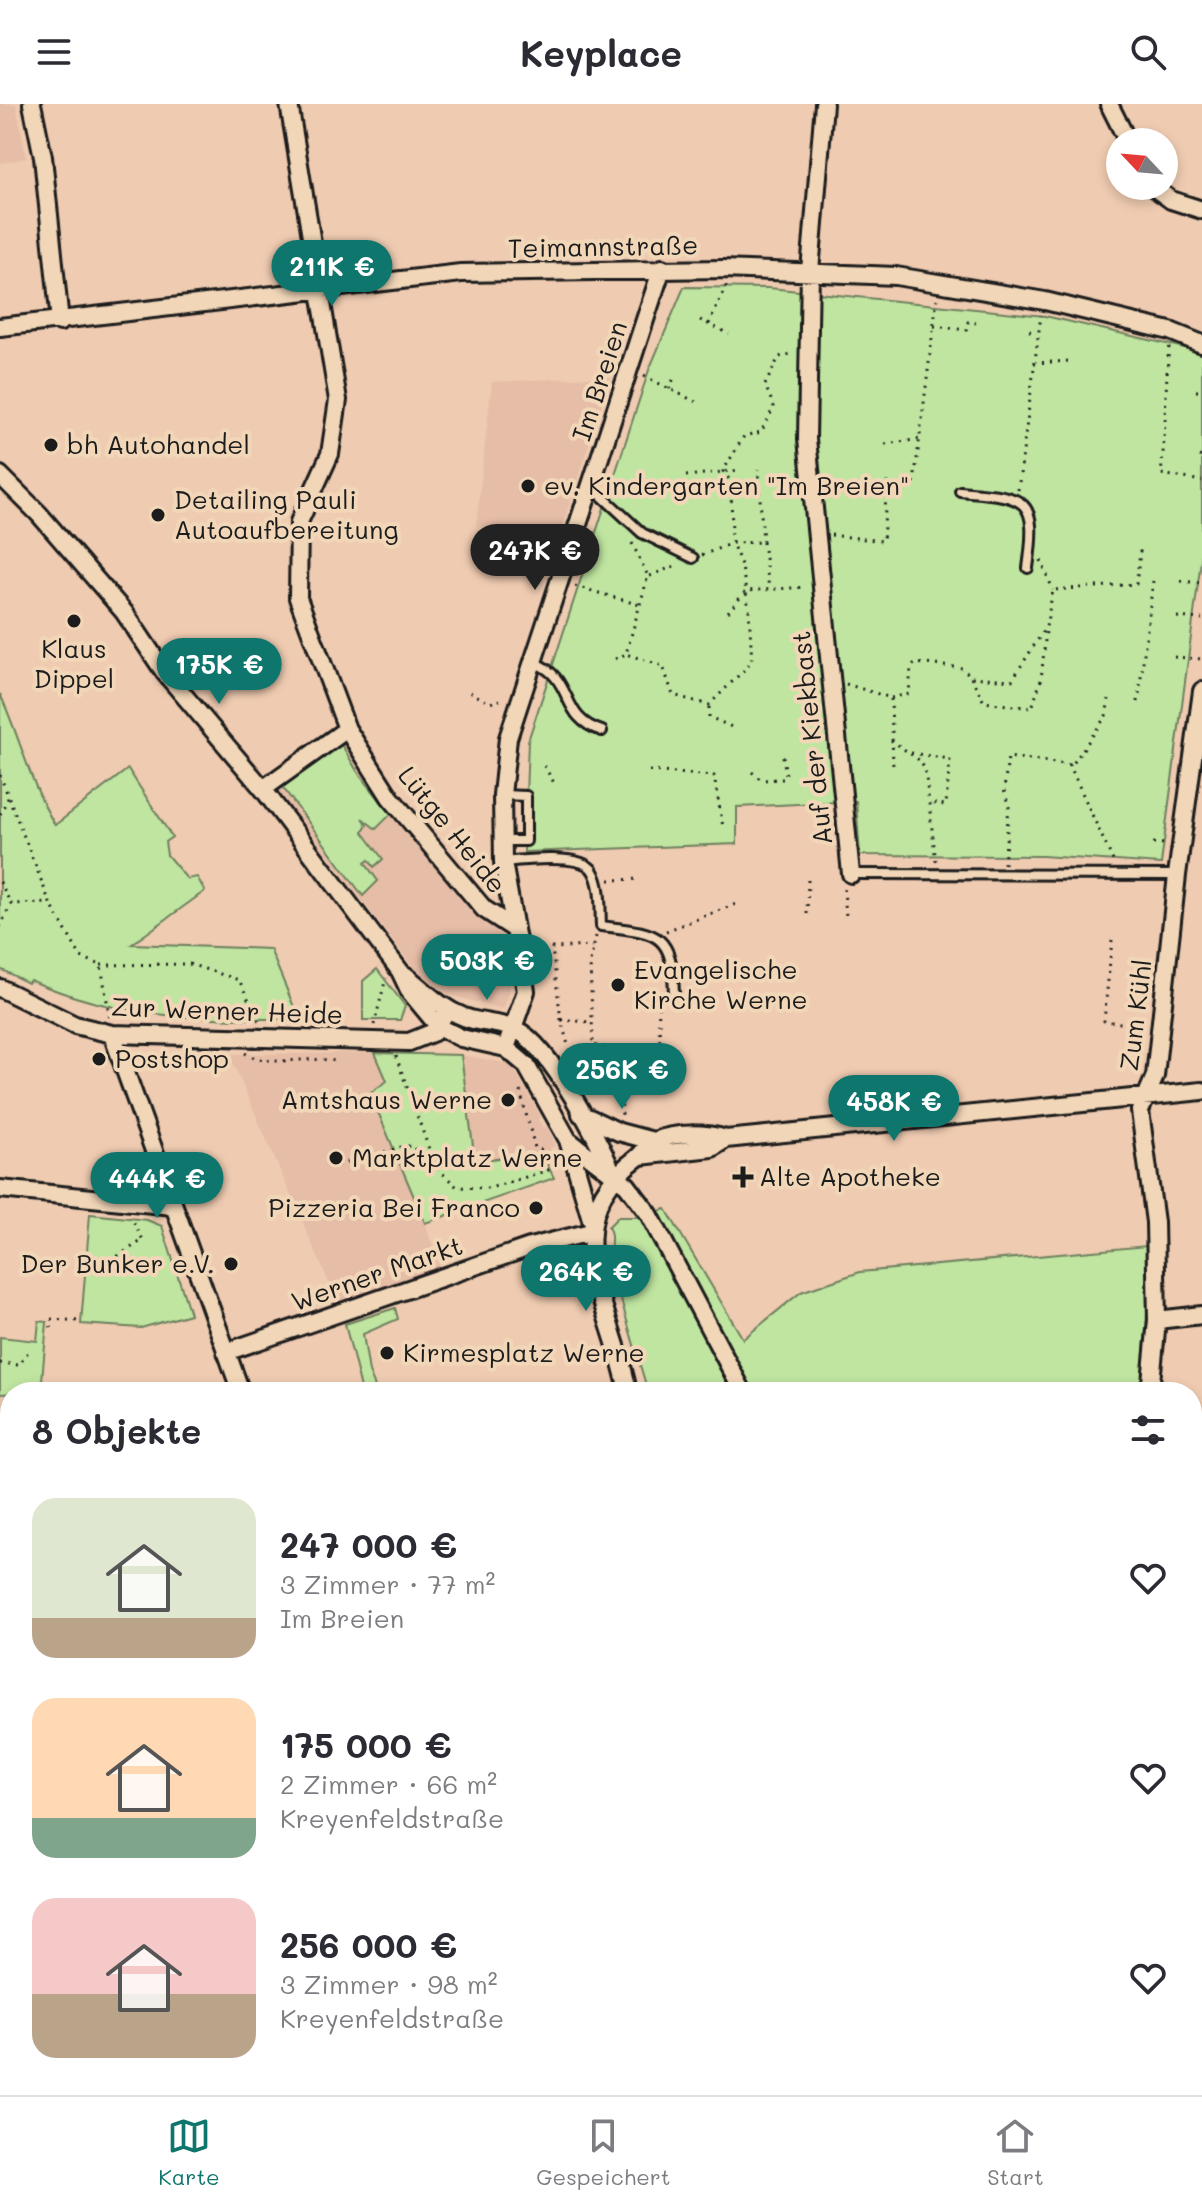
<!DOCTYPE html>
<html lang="de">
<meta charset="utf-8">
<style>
:root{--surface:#fff;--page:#f2f2f3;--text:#2b2b33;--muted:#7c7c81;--line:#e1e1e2;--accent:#0f766e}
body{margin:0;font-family:Mali,sans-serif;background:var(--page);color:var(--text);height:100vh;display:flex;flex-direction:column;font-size:30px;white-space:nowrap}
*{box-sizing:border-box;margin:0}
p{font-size:26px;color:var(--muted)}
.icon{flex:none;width:44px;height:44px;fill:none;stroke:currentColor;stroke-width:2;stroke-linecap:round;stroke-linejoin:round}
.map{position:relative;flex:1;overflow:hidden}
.details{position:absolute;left:0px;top:1278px;width:1202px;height:714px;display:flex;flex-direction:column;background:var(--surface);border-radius:32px 32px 0 0;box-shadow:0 4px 12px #0003}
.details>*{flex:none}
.needle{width:52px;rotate:296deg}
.fabs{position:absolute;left:1106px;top:24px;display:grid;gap:16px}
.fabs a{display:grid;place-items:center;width:72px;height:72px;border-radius:50%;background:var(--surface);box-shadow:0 4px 12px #0003;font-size:40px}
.price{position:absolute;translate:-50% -68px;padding:0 18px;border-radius:28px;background:var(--accent);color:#fff;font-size:26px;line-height:52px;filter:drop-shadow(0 2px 4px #0008)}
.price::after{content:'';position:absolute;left:50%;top:48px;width:24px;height:18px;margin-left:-12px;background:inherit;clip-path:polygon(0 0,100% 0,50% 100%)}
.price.active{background:#222;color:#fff}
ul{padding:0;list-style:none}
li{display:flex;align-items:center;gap:24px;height:200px;padding:0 32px}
li span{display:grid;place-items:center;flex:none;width:224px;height:160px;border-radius:24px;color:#555}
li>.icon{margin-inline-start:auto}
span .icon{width:96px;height:96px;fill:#fffc;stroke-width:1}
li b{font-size:34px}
h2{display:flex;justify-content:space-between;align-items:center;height:96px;padding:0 32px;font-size:34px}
header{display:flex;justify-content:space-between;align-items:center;height:104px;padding:0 32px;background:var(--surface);font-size:36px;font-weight:800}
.tabs{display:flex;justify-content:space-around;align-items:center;height:112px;border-top:2px solid var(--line);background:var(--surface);font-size:22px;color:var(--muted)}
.tabs a{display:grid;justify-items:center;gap:4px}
.tabs .active{color:var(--accent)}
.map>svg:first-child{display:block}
.built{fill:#e6bda7}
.green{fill:#bfe5a0;stroke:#6e805e;stroke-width:2}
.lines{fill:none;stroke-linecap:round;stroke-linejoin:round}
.service-casing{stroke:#1c1c1c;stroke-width:14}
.minor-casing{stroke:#1c1c1c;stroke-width:22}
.tertiary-casing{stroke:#1c1c1c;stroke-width:26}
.secondary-casing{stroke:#1c1c1c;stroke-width:30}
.path{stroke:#1c1c1c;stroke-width:3;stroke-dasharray:2 6;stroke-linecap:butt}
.service{stroke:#f1d6b8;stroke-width:8}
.minor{stroke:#f1d6b8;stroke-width:16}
.tertiary{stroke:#f1d6b8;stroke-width:20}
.secondary{stroke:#f1d6b8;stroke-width:24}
.poi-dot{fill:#1c1c1c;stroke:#f1d6b8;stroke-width:3}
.labels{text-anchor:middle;stroke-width:8;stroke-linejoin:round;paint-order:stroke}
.street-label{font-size:26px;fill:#1c1c1c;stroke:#f1d6b8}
.poi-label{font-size:26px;fill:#1c1c1c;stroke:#f1d6b8;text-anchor:start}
</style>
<header><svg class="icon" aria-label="menu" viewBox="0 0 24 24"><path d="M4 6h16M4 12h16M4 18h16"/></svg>Keyplace<svg class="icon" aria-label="search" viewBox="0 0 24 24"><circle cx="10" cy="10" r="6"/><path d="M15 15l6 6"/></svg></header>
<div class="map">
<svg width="1202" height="1991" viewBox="0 0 1202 1991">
<rect width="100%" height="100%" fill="#efcbb1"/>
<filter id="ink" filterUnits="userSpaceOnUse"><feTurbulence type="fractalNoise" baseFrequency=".0125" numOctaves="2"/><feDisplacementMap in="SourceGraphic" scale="16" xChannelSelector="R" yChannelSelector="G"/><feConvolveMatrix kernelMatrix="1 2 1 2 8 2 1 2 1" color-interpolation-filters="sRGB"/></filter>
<g filter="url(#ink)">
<path class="built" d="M0,0H16L26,54L0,59Z
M611,272L560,429L476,421L492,278Z
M332,626L346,638L360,664L485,817L506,836L501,841L509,871L508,893L503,905L449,891L416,867L268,674Z
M375,949L387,978L370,989L425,1119L443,1173L342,1208L229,950Z
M461,951L511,960L541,1013L538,1015L543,1024L547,1022L555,1040L543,1052L475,1057Z
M249,1982H322V1991H234Z"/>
<path class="green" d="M684,183L769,184L1045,212L1202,248V449L1161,760L1042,752L860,751L856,697L737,703V740L524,748L528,637L649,266Z
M0,590C20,633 30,680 55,721L128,665L172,733L165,738L167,751L187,775L197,773L205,787L132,840L270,845L299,915C202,915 120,916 30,876L28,879L0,865Z
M340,638L357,667L391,710L376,725L362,714L367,721L363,728L383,755L374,763L369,756L365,759L378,777L363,792L281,681Z
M377,865L405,902L400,916H363V877Z
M375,949L461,951L475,1057L535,1050L543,1052L554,1074L425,1119L370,989L387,977Z
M666,1105L743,1235L801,1188L860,1168L1147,1142V1210L1141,1288H648C635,1243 620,1199 611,1153C609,1142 614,1132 608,1123L618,1113H639Z
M90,1110L147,1116L162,1122L190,1210L141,1224L81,1220Z
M395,1204L398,1215L363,1230L369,1268L377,1288H362L345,1220Z
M39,1217L47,1218L41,1288L0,1290V1233L37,1237Z
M0,1484L10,1485V1982H15L0,1988Z
M1202,1602V1991H1075L1074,1982H1192V1605Z
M43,1982H170L155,1991H46Z
M508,1982H822L802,1989L773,1991H506Z"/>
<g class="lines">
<defs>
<path id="service" d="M591,382L642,429L693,454
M960,387C1028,393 1038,393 1028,464
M533,558C576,574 558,614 602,627
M502,691L526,692V737H502
M504,758C523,756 583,749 593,767C602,782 600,805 601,822C657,829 672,827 674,889
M851,770L1177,771
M1192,1413L1202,1409
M335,1982L336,1991"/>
<path id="minor" d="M32,0L43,53L60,218
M289,0L338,296L330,350L299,418L298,494L347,625L390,693L484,805L513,824
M824,0L810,167L807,335L851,770
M1109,0L1128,38
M1152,82L1171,96L1202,106
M0,223L461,169L723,165L896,172L1045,197L1170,227L1202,240
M0,371L39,410L124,508L165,569L263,685L400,867L410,888L439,923L461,934L506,944L526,961L568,1036L591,1115
M263,685L347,625
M405,871C425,887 440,904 464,913C481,920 501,918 517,926C552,945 598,1035 614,1072
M0,884L75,921L112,930L409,938L434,928L447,906
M112,930L241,1288
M506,944L526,887L503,758L502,691L508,634L662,164
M581,1010L619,1028L653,1037
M568,1036L627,1081L649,1110L743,1288
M640,1052L712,1044L726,1035
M0,1085L173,1102
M1157,1216L1202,1211
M226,1248L530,1143L591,1128
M628,1288C613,1204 549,1118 637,1054C643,1049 648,1040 654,1037C675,1028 706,1029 726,1035L1202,987
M1150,1288L1157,1216L1155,1118L1140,1007L1155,972L1177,771L1202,587
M869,1982L871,1991
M186,1991L202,1982
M489,1991L491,1982"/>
<path id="tertiary" d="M1192,1430L1202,1434"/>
<path id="secondary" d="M0,1468L10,1470"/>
</defs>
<use href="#service" class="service-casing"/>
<use href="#minor" class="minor-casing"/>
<use href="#tertiary" class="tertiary-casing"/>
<use href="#secondary" class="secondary-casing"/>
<path class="path" d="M700,216L729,230
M709,220L727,180
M934,222L967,226L968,218L976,219
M1029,227L1037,228
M1169,243C1165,286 1166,326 1161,370L1202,377
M1034,259L1069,257
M644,272L696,298
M669,285L675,272
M1196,287H1202
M885,340L921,335
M1199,352L1202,353
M686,372L740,366
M914,379L937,195
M1018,386L1041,211
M831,431L883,437L887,377
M763,438L769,485
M632,439L648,472L626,550L663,562L673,591L709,601L752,558L749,506L742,463L732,439L731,378L723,367L744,332L761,328L774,303L765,281L779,253L791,250
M702,451L732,439L763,438L758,365
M1041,456L1053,486
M650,472L677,461
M1181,477L1202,479
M575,482L640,501
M728,508L746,487L806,483
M1177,513L1202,515
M1174,553L1202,555
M615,555L626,550
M971,573L984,598L1032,604L1041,576L1046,527
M846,580L891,594L893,664
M470,588L490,599L500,596
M891,594L909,590L911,563L916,559L963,564L971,573L1012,576L1046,523L1053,486L1136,480L1141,441
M1138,598L1153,477
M709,603V613L732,623
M891,636L919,656L925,665L936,759
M911,649L950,655L946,701L928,699
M1069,660L1114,759
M544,662L556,682
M649,667L714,672L723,723
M752,668L761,676L783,675L786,671L782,647
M0,671L50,799L81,853L101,861L110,915
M0,710L8,694
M1153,739L1165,740
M1004,760L1009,703L1004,686L1008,653L1072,661L1106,612L1109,595
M609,776L640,775
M0,778L11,800L50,799
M844,785L846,813
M807,810L808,776
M0,823L11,800
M666,827L736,800
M596,832L590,858L593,941L620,946L622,1014
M1112,836L1104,917L1145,922
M101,861L189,860L239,876L260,919
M561,916L552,844L592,842
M374,921L386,874
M621,946L660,945L658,892L663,891
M245,949C270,965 306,951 335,957
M396,952L435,1062L457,1083L490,1084L555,1064
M574,962L561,916L592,918
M520,987L535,1044L549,1048
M338,1061L405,1042H413L426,1063L435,1062
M104,1161L143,1136L131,1113
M51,1215L80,1217
M51,1224V1218
M0,1259L19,1261L31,1244
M0,1441L10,1443
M1192,1480L1202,1523
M0,1696L10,1703
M10,1709L2,1746L7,1922H10
M1192,1967L1202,1965"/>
<use href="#service" class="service"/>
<use href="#minor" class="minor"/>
<use href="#tertiary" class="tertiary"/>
<use href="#secondary" class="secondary"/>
</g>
</g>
<g class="poi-dot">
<circle cx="51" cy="341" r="8"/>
<circle cx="528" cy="382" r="8"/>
<circle cx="158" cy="411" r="8"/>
<circle cx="74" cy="517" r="8"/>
<circle cx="618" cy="881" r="8"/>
<circle cx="99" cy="955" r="8"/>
<circle cx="508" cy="996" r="8"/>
<circle cx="336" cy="1054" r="8"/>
<path d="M739 1061h8v8h8v8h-8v8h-8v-8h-8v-8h8z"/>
<circle cx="536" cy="1104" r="8"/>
<circle cx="231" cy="1160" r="8"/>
<circle cx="387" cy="1249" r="8"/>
</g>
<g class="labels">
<g class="street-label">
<text transform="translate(603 143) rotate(-1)" y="9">Teimannstraße</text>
<text transform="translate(600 277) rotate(-72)" y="9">Im Breien</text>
<text transform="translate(812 634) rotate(-96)" y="9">Auf der Kiekbast</text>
<text transform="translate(452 726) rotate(51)" y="9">Lütge Heide</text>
<text transform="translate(227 907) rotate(2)" y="9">Zur Werner Heide</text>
<text transform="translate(1136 911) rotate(-83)" y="9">Zum Kühl</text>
<text transform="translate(377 1170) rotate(-19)" y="9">Werner Markt</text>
</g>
<g class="poi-label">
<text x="67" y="350">bh Autohandel</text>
<text x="544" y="391">ev. Kindergarten "Im Breien"</text>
<text x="174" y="405">Detailing Pauli<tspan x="174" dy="30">Autoaufbereitung</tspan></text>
<text x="74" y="554" text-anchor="middle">Klaus<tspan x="74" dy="30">Dippel</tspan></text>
<text x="634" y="875">Evangelische<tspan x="634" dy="30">Kirche Werne</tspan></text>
<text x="115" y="964">Postshop</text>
<text x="492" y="1005" text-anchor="end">Amtshaus Werne</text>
<text x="352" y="1063">Marktplatz Werne</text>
<text x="759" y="1082">Alte Apotheke</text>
<text x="520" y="1113" text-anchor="end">Pizzeria Bei Franco</text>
<text x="215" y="1169" text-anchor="end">Der Bunker e.V.</text>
<text x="403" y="1258">Kirmesplatz Werne</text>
</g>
</g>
</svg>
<div class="fabs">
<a><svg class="needle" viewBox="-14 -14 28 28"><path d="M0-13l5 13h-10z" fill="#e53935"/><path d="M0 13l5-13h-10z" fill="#7c7c81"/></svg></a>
</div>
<b class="price" style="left:332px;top:204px">211K €</b>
<b class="price active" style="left:535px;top:488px">247K €</b>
<b class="price" style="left:219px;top:602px">175K €</b>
<b class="price" style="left:487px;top:898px">503K €</b>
<b class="price" style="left:622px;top:1007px">256K €</b>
<b class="price" style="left:894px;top:1039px">458K €</b>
<b class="price" style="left:157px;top:1116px">444K €</b>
<b class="price" style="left:586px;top:1209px">264K €</b>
<section class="details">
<h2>8 Objekte<svg class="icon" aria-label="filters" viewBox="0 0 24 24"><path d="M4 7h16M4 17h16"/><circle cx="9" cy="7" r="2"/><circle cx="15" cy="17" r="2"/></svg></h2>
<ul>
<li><span style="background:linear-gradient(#dfe7d0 75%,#b9a48a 0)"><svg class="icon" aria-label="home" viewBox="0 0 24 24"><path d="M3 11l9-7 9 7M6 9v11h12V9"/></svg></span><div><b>247 000 €</b><p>3 Zimmer · 77 m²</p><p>Im Breien</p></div><svg class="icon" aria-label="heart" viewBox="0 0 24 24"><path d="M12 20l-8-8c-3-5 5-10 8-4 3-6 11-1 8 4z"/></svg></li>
<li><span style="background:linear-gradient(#ffd9b3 75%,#7fa58c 0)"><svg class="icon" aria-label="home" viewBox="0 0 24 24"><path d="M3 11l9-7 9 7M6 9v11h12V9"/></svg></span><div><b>175 000 €</b><p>2 Zimmer · 66 m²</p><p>Kreyenfeldstraße</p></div><svg class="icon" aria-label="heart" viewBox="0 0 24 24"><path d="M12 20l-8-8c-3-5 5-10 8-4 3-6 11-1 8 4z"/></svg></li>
<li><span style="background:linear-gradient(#f6c9c9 60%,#b9a48a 0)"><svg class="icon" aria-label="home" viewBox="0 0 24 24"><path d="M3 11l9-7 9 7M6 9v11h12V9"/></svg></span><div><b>256 000 €</b><p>3 Zimmer · 98 m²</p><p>Kreyenfeldstraße</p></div><svg class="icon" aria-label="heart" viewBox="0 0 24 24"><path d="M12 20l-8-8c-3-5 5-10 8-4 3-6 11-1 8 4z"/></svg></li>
</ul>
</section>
</div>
<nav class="tabs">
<a class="active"><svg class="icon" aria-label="map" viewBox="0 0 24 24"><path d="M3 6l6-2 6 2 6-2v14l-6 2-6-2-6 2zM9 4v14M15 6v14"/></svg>Karte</a>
<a><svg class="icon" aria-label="saved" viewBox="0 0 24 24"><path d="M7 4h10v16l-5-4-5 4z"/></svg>Gespeichert</a>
<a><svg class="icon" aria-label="home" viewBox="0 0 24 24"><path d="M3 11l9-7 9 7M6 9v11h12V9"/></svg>Start</a>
</nav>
